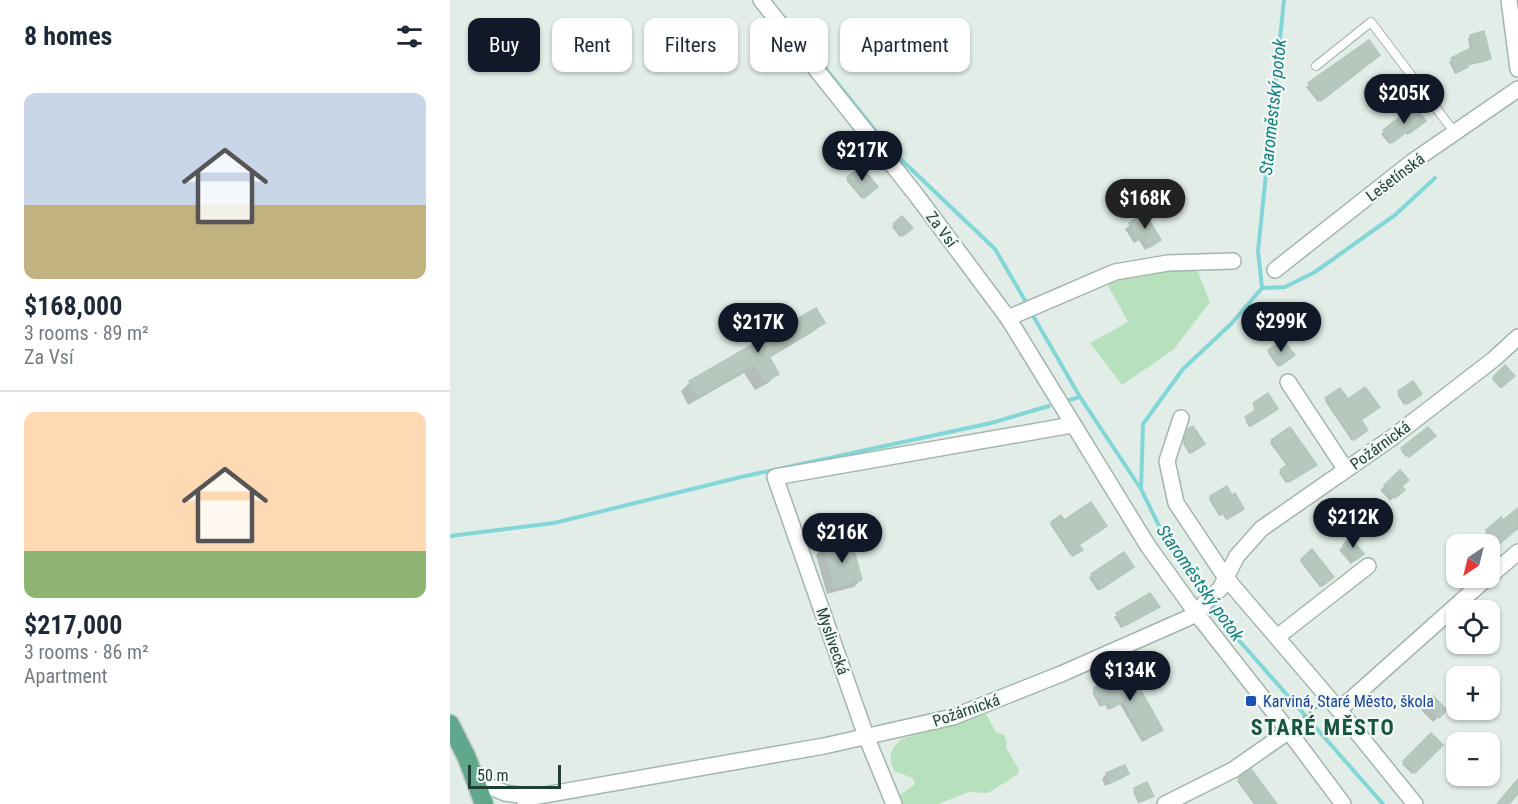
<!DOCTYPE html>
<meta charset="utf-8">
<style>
:root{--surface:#fff;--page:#f6f6f7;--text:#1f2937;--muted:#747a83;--line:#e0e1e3;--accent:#111827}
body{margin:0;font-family:"Roboto Condensed",sans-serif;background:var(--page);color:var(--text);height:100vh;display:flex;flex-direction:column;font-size:22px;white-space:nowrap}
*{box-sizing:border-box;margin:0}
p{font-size:20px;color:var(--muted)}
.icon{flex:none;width:33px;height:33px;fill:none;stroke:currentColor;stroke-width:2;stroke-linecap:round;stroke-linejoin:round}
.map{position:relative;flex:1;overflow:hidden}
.side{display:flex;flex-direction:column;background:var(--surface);width:450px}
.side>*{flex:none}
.top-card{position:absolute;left:18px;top:18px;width:570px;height:54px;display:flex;gap:12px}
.needle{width:39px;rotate:215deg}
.controls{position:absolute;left:996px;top:534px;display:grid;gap:12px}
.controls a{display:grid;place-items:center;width:54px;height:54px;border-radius:12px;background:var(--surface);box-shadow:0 2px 4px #0004;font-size:30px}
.scale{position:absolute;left:18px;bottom:15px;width:93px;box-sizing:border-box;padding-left:6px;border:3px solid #1f3f32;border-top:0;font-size:16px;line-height:21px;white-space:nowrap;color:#1f3f32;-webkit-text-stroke:4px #f2f9f4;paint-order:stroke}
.price{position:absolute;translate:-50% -51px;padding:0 14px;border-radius:21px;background:var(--accent);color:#fff;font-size:20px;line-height:39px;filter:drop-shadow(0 2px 3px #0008)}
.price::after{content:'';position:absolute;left:50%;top:36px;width:18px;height:14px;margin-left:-9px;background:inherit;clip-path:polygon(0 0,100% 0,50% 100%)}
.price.selected{background:#222;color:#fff}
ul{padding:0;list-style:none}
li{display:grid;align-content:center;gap:12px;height:318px;padding:0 24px}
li+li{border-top:2px solid var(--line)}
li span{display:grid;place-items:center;height:186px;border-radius:12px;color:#555}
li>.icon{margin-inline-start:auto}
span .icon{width:108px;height:108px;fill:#fffc;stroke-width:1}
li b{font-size:26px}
h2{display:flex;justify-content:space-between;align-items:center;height:72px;padding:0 24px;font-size:26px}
.chip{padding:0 21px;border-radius:12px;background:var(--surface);box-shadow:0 2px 4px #0004;font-size:21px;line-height:54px}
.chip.selected{background:var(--accent);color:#fff}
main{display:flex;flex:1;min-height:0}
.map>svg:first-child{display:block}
.green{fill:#b7e0bd}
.shadow{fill:#0003}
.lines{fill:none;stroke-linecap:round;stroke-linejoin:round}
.stream{stroke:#83d6d8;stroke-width:4}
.building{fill:#b6c8be;stroke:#b2c7bc;stroke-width:1.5}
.service-casing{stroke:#a3b5ac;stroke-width:10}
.minor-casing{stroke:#a3b5ac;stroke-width:18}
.primary-casing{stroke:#c0c9c6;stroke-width:21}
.path{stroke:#7eb49b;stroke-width:2;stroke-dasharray:3 4.5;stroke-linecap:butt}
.service{stroke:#fff;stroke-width:8}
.minor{stroke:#fff;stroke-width:15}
.primary{stroke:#60a78b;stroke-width:18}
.transit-dot{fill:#1a4fb4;stroke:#f2f9f4;stroke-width:2}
.labels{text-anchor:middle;stroke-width:4.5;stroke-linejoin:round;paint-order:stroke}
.street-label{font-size:16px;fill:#1f3f32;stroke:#f2f9f4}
.transit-label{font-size:16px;fill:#164399;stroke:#f2f9f4;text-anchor:start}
.water-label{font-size:18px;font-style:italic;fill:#137e82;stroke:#f2f9f4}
.district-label{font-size:22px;font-weight:bold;letter-spacing:1.5px;fill:#19543d;stroke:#f2f9f4}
</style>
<main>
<section class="side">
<h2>8 homes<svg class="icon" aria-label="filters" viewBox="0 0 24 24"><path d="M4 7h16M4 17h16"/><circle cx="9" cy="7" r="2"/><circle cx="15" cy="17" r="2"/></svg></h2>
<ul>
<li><span style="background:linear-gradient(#c9d6e8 60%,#c2b280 0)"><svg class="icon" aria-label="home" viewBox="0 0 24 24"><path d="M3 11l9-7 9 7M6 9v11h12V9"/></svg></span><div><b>$168,000</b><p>3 rooms · 89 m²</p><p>Za Vsí</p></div></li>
<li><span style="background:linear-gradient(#ffd9b3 75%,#8fb573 0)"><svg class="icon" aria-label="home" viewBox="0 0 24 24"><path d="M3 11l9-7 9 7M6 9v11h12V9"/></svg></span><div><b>$217,000</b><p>3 rooms · 86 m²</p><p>Apartment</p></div></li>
</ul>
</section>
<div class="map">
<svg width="1068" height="804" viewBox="0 0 1068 804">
<rect width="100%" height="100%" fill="#e1ede6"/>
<path class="green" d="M714,267H746L760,302L724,349L672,385L640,343L678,322L657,284Z
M536,714L546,732L554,735L557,742L556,748L569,769L568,774L538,793L519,792L488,804H450V795L465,784L463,778L444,771C438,756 440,749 452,739Z"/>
<path class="shadow" d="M1020,36L1039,58L1037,61L1016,66L1014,69L1005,74L999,62L1020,50L1018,39Z
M919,42L926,57L868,102L856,87Z
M927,88L950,92L935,103L926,89Z
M959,112L972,124L957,135L955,132L939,144L931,134Z
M411,168L426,187L412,199L396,180Z
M694,215L705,244L695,250L689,240L684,243L675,229Z
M452,218L461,228L450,237L442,227Z
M373,323L363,332L319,358L327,374L318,383L305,390L294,373L238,405L231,391L240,382Z
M819,351L841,357L828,367L818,353Z
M1055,367L1063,376L1050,388L1042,379Z
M963,383L968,396L954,405L947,394Z
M876,399L910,420L915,432L902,441L875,401Z
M804,404L825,410L799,427L795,420L806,412L803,406Z
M978,429L984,435L956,457L951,451Z
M739,430L751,446L739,454L733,443Z
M822,441L863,467L836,483L829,473L837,466L820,443Z
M935,486H950L953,490L940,501L930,490Z
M761,497L791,511L776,520L773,514L769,516L759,499Z
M1068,510V527L1045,546L1035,533L1051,520L1053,522Z
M602,523L628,545L629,551L621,556L600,524Z
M900,540L912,554L901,564L889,550Z
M373,548L411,580L404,587L377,594L366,555Z
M862,551L882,577L870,587L850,561Z
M679,569L648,591L639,578L642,575Z
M700,595L705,609L671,628L664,617Z
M678,671L711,730L692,742L670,704L658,710L655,704L650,707L642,692Z
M983,698L995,710L983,722L971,710Z
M981,735L991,745L962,774L952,764Z
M674,767L677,774L673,778L655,786L652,779L656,774Z
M801,771L826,804H804L787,781Z
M696,784L700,797L688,803L683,791Z"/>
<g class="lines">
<path class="stream" d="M351,38L441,150L545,249L576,302
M812,288L835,287L865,272L945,215L985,178
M582,314L630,397
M619,400L630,397L691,489
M0,536L104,523L291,477L541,423L599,406
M756,597L711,530L691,489L693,424L733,369L781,324L812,288L808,251L834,0
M761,603L779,629L933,804"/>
</g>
<path class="building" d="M1034,31L1041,59L1017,64L1018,67L1008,72L1001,58L1023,47L1020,35Z
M919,40L930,55L871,101L858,83Z
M942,75L954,90L937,102L926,87Z
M967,109L976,121L960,133L958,131L942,143L933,130L959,110L961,113Z
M411,166L428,187L414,198L397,177Z
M695,213L711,240L700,247L694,236L689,240L679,223Z
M452,216L463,228L453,236L443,224Z
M366,308L375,323L319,356L329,374L315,382L304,364L248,397L239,381Z
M833,340L845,355L830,366L818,350Z
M1055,365L1065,376L1052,387L1043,377Z
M963,381L972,394L957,404L948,391Z
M915,387L930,407L911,420L918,430L904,440L875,398L890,388L898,399Z
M818,393L828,409L801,426L795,417L807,409L803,403Z
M743,426L755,444L741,453L734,440L738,429Z
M840,427L867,465L839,482L830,470L838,464L821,440Z
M978,427L986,436L959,457L951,448Z
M950,470L959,480L952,486L955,490L945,498L934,485Z
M777,486L782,495L785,493L794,509L778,519L775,513L771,515L760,496Z
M641,502L657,526L629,545L633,550L623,556L601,522L611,515L614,520Z
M1068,508V528L1048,545L1036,530L1051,517L1053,520Z
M900,538L914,554L906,560L893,545Z
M401,539L412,580L384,588L373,547Z
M862,549L884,577L872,586L851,559Z
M674,552L684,567L651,589L641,574Z
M700,593L710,607L674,626L666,613Z
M679,669L713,730L695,740L673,702L661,708L658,703L653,705L643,688Z
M983,696L997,710L989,718L975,704Z
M981,733L993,745L965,773L953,761Z
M675,765L679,774L660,783L656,773Z
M801,769L827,804H807L788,778Z
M1068,779V794L1059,804H1047Z
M697,782L704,796L690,802L684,788Z"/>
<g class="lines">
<defs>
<path id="service" d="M866,66L921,22L1005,133"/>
<path id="minor" d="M311,0L467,196L558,318L698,546L747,614L837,729L893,804
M1059,0L1068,69
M825,270L962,162L1068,89
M558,318L665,272L718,263L783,261
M838,382L896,470
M731,418L717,461L726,503L776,578L889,710L965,804
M1040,576L1068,552
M827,637L918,566
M889,710L1037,578
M27,781L55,793L83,797
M75,804L83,797L374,746L503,717L611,674L747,614L756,601L770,589L787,556L811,529L943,437L1044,359L1068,337
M444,804L416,736L325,477L622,425
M715,804L783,770L839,731"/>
<path id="primary" d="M0,724L17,758L34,804"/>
</defs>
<use href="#service" class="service-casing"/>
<use href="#minor" class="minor-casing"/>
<use href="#primary" class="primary-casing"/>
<path class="path" d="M847,722L869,706"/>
<use href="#service" class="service"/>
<use href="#minor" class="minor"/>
<use href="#primary" class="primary"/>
</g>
<rect class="transit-dot" x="795" y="695" width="12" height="12" rx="3"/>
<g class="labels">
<g class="street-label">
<text transform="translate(945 177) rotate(-37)" y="6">Lešetínská</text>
<text transform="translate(492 229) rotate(53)" y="6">Za Vsí</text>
<text transform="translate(930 445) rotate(-36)" y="6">Požárnická</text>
<text transform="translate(383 641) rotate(71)" y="6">Myslivecká</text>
<text transform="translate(516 710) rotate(-19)" y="6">Požárnická</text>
</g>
<g class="transit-label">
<text x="813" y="707">Karviná, Staré Město, škola</text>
</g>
<g class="water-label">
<text transform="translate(823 107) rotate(-84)" y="6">Staroměstský potok</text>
<text transform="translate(750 583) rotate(55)" y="6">Staroměstský potok</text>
</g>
<g class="district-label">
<text x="873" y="735">STARÉ MĚSTO</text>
</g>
</g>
</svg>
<div class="controls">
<a><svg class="needle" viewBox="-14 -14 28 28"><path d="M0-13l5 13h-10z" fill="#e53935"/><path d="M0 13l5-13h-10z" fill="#747a83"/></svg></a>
<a><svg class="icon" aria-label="locate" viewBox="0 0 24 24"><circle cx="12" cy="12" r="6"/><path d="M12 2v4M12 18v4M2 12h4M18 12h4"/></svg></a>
<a>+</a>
<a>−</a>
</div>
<div class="scale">50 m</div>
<b class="price" style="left:954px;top:125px">$205K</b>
<b class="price" style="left:412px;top:182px">$217K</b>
<b class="price selected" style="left:695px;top:230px">$168K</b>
<b class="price" style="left:831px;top:353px">$299K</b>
<b class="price" style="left:308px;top:354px">$217K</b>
<b class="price" style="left:903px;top:549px">$212K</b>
<b class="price" style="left:392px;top:564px">$216K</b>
<b class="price" style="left:680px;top:702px">$134K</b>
<div class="top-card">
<a class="chip selected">Buy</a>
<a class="chip">Rent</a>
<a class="chip">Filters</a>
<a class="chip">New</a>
<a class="chip">Apartment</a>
</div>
</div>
</main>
